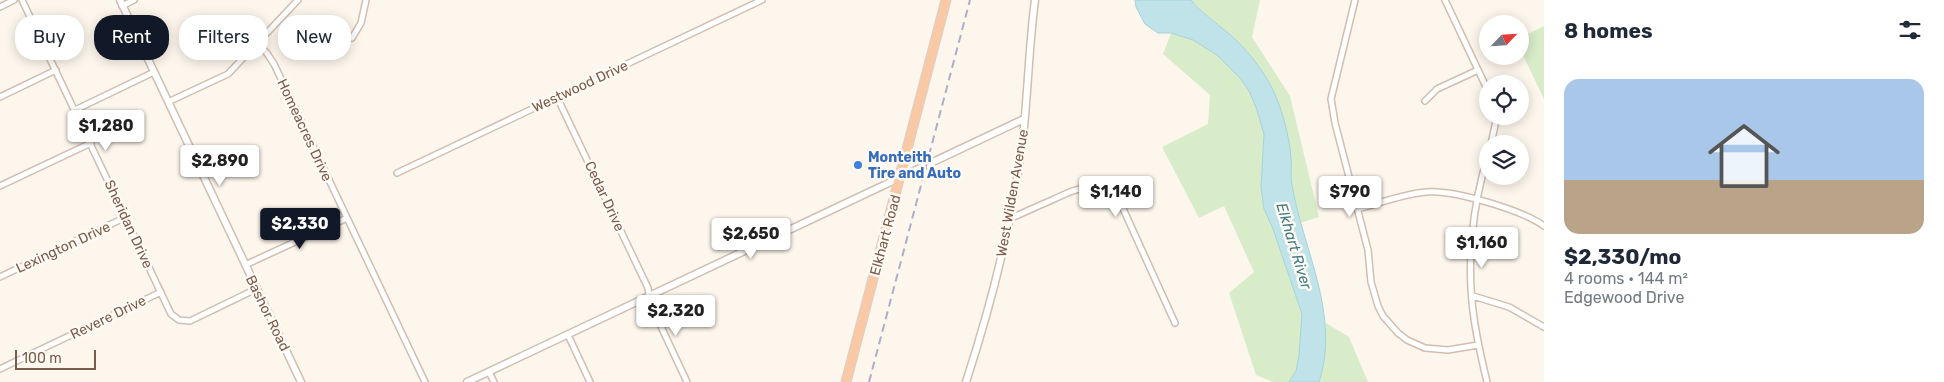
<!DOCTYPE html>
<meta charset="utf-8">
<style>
:root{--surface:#fff;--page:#f2f2f3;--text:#1f2937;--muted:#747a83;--line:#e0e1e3;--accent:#111827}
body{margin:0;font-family:Rubik,sans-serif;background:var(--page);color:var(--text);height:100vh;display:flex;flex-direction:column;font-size:19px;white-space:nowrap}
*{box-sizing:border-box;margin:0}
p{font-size:16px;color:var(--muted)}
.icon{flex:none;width:28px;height:28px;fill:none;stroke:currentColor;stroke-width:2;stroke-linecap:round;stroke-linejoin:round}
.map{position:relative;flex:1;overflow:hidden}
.sheet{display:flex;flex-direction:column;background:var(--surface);width:400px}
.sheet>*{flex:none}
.top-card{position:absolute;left:15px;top:15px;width:475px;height:45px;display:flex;gap:10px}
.needle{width:32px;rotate:65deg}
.tools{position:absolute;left:1479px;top:15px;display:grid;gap:10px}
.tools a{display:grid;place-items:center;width:50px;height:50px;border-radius:50%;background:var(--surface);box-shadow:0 2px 12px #0003;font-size:25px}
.scale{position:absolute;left:15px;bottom:12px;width:81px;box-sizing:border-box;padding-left:5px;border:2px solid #7a5c4d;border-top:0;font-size:14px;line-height:18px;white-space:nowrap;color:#7a5c4d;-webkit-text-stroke:4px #fffaf3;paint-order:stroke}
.price{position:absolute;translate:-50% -42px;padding:0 11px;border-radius:5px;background:#fff;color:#222;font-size:16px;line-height:32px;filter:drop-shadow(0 1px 2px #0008)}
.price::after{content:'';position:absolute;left:50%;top:30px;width:15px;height:11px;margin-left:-8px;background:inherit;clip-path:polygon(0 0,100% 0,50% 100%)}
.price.current{background:var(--accent);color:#fff}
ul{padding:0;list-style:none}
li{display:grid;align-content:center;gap:10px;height:265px;padding:0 20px}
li+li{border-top:1px solid var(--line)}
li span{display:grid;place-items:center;height:155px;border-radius:15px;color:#555}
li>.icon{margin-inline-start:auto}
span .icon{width:90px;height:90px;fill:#fffc;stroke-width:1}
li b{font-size:21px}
h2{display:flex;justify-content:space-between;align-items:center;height:60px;padding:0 20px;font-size:21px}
.chip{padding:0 18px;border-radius:20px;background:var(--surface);box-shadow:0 2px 12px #0003;font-size:18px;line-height:45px}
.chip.current{background:var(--accent);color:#fff}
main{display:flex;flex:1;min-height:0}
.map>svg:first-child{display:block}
.green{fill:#d8ecc9}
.water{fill:#bfe3e8;stroke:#a5d3da}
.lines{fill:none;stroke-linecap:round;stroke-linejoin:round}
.minor-casing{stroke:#d1beb0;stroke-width:8}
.tertiary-casing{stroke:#d1beb0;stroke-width:9}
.trunk-casing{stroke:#dad1cd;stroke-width:11}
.minor{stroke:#fff;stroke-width:5}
.tertiary{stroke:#fff;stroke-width:6}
.trunk{stroke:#f9c8a4;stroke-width:9}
.rail{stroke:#b9a8c9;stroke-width:2;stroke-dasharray:8 5;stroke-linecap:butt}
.shop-dot{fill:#3f7fe0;stroke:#fffaf3;stroke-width:2}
.labels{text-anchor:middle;stroke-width:5;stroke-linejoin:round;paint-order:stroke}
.street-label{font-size:14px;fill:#7a5c4d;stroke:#fffaf3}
.shop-label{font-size:14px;font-weight:bold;fill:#366cbe;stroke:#fffaf3;text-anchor:start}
.water-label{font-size:15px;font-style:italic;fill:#437c86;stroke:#fffaf3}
</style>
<main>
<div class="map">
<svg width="1544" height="382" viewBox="0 0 1544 382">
<rect width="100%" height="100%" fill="#fdf6ec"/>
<path class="green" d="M1191,0H1260L1252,37L1290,96L1319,217L1300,223L1291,183V158L1286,129L1271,87L1229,34L1215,23Z
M1544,26V99L1520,49V38Z
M1171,33L1193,40L1217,55L1241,79L1250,93L1257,110L1264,134L1261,187L1264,209L1273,229L1302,314L1299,355L1296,371L1289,382H1273L1256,375L1229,293L1254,272L1224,206L1199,218L1162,147L1208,124L1210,95L1163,54Z
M1326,323L1349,337L1368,382H1319L1325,346Z"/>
<path class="water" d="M1135,0H1191C1202,13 1215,22 1228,33C1245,47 1260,66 1271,86C1281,105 1290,137 1291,159C1292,167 1290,177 1292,185C1303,250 1341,315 1319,382H1289L1296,371L1299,355L1302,314L1273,229L1264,209L1261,187L1264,134L1257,110L1250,93L1241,79L1217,55L1193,40L1171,33H1158L1145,24L1136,7Z"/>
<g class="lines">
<defs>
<path id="minor" d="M22,0L171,314L179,320L190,321L256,289
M1355,0L1331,99L1335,123L1368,250L1371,282L1378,306L1383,316L1398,333L1407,340L1425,348L1448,350L1478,345
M1445,0L1488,91
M122,6L134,0
M0,7L14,0
M352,38L361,23L366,0
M257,44L266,52L274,64L425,382
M0,97L56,70
M557,97L648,288L650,303L687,382
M1425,101L1437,89L1478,70
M168,102L228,74L298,0
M75,110L154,72
M1491,144L1497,116
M397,173L762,0
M0,186L91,143
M1358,209C1380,203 1403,194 1426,192C1452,189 1522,210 1544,226
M1009,219C1023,213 1038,206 1052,200C1078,188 1097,178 1120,202L1175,323
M245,265L347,218
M0,277L126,217
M1473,296L1509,307L1544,327
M568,335L590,382
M0,369L161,292
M489,372L494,382
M1487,382C1482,361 1477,340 1474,318C1466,265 1472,207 1488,155"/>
<path id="tertiary" d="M120,0L301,382
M467,382L1024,119
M966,382C992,302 1013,220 1023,137C1028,91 1029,45 1035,0"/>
<path id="trunk" d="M846,382L946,0"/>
</defs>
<use href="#minor" class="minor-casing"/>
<use href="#tertiary" class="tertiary-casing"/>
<use href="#trunk" class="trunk-casing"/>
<use href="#minor" class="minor"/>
<use href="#tertiary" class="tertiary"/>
<use href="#trunk" class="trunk"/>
<path class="rail" d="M869,382L970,0"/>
</g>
<circle class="shop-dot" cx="858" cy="165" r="5"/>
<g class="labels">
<g class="street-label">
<text transform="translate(580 86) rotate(-25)" y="5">Westwood Drive</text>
<text transform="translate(305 130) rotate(65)" y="5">Homeacres Drive</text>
<text transform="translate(1012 193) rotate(-80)" y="5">West Wilden Avenue</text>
<text transform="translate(605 196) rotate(65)" y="5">Cedar Drive</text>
<text transform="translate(129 224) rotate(65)" y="5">Sheridan Drive</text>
<text transform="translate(885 235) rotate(-75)" y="5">Elkhart Road</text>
<text transform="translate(63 247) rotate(-25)" y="5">Lexington Drive</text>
<text transform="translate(268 313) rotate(64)" y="5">Bashor Road</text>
<text transform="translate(108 317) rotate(-26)" y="5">Revere Drive</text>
</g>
<g class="shop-label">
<text x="868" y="162">Monteith<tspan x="868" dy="16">Tire and Auto</tspan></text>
</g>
<g class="water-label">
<text transform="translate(1294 246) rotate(73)" y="5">Elkhart River</text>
</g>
</g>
</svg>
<div class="tools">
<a><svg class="needle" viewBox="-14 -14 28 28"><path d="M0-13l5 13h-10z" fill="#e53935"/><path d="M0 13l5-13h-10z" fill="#747a83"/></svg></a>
<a><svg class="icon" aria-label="locate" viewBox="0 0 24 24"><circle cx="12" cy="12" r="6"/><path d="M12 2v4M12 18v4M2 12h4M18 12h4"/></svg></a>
<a><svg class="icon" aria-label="layers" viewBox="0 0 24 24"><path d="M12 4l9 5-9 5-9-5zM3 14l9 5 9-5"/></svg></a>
</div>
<div class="scale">100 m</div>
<b class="price" style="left:106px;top:152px">$1,280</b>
<b class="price" style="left:220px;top:187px">$2,890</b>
<b class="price" style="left:1116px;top:218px">$1,140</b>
<b class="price" style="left:1350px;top:218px">$790</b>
<b class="price current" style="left:300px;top:250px">$2,330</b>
<b class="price" style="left:751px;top:260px">$2,650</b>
<b class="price" style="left:1482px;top:269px">$1,160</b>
<b class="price" style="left:676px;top:337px">$2,320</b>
<div class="top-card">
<a class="chip">Buy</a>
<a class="chip current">Rent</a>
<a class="chip">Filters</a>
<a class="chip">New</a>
</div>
</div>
<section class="sheet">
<h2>8 homes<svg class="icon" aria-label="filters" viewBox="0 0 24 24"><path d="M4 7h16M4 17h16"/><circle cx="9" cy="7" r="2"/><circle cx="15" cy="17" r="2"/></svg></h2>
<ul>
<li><span style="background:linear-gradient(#a9c7e8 65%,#b9a48a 0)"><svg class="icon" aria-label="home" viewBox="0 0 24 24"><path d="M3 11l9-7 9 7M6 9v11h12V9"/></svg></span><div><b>$2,330/mo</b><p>4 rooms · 144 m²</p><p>Edgewood Drive</p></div></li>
</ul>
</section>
</main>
